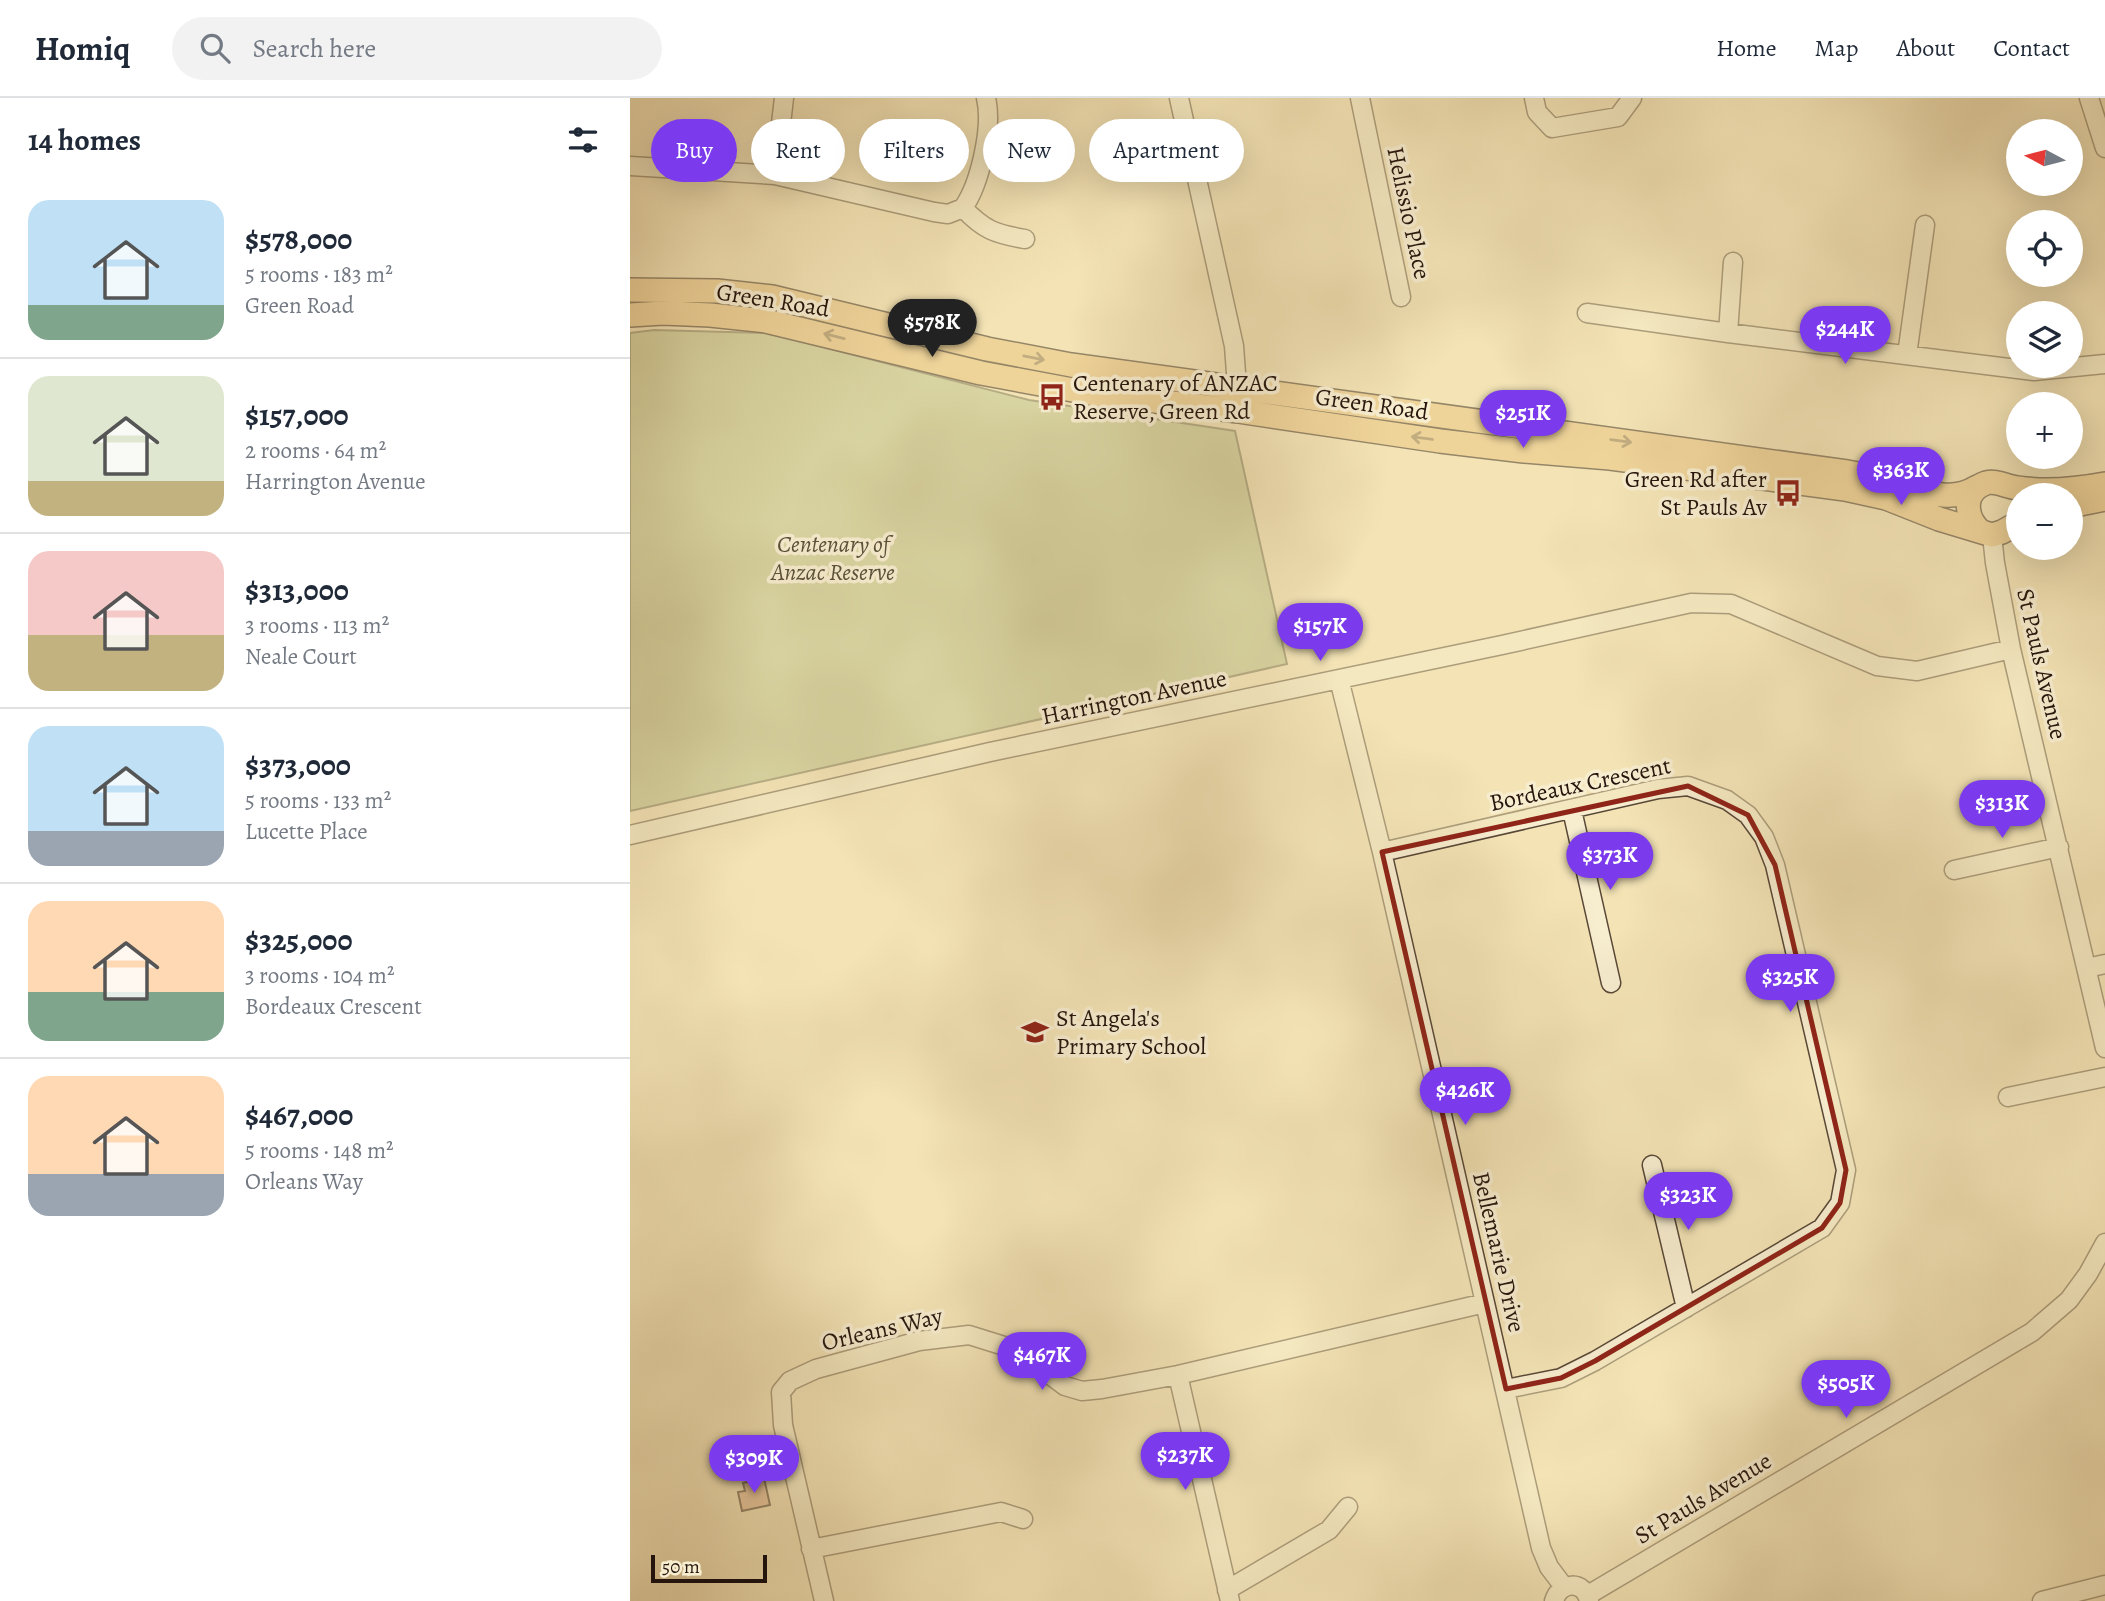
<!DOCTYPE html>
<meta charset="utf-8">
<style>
:root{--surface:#fff;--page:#f2f2f3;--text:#1f2937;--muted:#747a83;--line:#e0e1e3;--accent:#7c3aed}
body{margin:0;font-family:Alegreya,serif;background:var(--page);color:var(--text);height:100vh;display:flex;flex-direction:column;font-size:26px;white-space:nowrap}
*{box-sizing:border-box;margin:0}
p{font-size:23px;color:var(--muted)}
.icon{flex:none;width:38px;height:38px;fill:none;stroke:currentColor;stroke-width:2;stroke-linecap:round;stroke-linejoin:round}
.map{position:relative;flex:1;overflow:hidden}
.panel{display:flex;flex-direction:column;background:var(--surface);width:630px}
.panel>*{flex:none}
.hud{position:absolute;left:21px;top:21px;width:665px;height:63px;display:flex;gap:14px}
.needle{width:46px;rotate:277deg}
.controls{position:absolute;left:1376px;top:21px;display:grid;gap:14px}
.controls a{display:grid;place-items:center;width:77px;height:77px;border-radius:50%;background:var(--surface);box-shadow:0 7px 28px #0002;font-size:35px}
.scale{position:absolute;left:21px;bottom:18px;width:116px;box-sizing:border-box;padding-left:7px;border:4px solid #26150d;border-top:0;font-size:19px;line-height:24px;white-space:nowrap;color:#26150d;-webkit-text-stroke:5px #f7edcf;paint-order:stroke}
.price{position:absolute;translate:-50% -60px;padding:0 16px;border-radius:24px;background:var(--accent);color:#fff;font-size:23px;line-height:46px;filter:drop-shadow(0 2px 4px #0008)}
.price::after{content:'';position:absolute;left:50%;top:42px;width:21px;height:16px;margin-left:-10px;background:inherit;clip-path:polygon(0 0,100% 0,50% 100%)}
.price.current{background:#222;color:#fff}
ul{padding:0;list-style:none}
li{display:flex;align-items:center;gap:21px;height:175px;padding:0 28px}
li+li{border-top:2px solid var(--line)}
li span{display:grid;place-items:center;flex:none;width:196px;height:140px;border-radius:21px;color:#555}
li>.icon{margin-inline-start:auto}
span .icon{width:84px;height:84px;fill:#fffc;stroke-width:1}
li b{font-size:30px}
h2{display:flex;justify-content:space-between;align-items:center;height:84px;padding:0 28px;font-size:30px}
.chip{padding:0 24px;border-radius:32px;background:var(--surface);box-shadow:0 7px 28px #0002;font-size:24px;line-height:63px}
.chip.current{background:var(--accent);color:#fff}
header{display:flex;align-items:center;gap:42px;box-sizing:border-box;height:98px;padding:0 35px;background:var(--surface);border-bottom:2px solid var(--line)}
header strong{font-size:33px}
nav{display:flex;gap:38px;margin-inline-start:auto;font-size:24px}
.search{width:490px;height:63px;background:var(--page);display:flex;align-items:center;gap:18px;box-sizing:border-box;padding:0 24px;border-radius:38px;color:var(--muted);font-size:26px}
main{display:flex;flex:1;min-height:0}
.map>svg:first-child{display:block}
.green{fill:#bbc48d;stroke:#706c4d;stroke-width:2}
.building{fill:#dba683;stroke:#26150d;stroke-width:2}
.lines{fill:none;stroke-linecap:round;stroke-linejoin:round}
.minor-casing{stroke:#594837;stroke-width:21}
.major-casing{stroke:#26150d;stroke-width:26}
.minor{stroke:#f7edcf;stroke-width:18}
.major{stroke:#eac27a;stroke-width:23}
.oneway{stroke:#886c44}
.marked{fill:none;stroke:#8f2418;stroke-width:5;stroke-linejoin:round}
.labels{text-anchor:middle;stroke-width:7;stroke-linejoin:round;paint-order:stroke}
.street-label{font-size:24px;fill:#26150d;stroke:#f7edcf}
.poi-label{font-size:24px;fill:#26150d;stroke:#f7edcf;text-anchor:start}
.park-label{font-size:24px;font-style:italic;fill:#5a523a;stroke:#f7edcf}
</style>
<header>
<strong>Homiq</strong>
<div class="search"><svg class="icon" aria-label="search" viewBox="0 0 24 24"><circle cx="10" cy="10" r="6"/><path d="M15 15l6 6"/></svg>Search here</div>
<nav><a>Home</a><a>Map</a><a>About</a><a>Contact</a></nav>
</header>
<main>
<section class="panel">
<h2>14 homes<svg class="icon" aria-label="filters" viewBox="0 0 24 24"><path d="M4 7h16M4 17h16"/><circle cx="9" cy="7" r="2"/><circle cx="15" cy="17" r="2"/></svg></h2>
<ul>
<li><span style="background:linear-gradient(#bfe0f5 75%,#7fa58c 0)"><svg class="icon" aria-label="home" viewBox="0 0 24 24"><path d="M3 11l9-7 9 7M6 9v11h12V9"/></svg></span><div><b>$578,000</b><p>5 rooms · 183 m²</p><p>Green Road</p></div></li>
<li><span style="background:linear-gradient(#dfe7d0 75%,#c2b280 0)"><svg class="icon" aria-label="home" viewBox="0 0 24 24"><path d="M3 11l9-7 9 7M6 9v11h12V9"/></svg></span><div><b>$157,000</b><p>2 rooms · 64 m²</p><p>Harrington Avenue</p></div></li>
<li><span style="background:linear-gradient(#f6c9c9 60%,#c2b280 0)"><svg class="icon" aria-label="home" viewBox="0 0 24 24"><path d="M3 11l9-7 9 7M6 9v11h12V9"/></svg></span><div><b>$313,000</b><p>3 rooms · 113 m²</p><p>Neale Court</p></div></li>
<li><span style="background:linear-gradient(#bfe0f5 75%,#9aa5b1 0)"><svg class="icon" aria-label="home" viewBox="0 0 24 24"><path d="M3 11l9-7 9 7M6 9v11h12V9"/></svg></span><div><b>$373,000</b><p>5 rooms · 133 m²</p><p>Lucette Place</p></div></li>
<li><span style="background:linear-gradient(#ffd9b3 65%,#7fa58c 0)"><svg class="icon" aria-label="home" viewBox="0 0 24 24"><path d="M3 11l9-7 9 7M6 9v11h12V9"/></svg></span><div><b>$325,000</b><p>3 rooms · 104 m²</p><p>Bordeaux Crescent</p></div></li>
<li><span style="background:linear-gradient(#ffd9b3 70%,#9aa5b1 0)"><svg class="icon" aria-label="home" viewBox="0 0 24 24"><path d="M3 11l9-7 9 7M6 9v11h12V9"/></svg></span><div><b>$467,000</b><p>5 rooms · 148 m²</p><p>Orleans Way</p></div></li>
</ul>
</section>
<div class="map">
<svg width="1475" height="1503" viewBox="0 0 1475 1503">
<rect width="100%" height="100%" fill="#f3e3b5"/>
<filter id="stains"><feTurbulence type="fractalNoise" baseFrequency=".00286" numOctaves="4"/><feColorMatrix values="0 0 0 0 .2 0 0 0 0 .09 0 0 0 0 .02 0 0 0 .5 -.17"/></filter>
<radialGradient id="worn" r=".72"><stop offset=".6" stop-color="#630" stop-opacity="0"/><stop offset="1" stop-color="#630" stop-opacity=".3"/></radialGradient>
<path class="green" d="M24,232L138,235L399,302L605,333L657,566L0,713V235Z"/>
<path class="building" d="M134,1380L140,1407L112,1413L108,1394L115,1393L113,1385Z"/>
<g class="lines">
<defs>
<path id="minor" d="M549,0L604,248L608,302
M730,0L771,199
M904,0L907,14L922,30L988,19L1002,0
M1459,0L1475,50
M0,68L145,77L304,114L318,116L333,110
M145,77L154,0
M333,110C350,86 363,29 356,0
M333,110C354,132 365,136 395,141
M957,215L1098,235L1404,273L1475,266
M1098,235L1103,164
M1277,257L1295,127
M1362,437L1365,465L1381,551L1475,950
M709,581L752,754L911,1450L919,1469L934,1489
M942,712L981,885
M0,737L360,654L872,547L1061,505L1101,506L1247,568L1287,573L1381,551
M752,754L1028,691L1058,688L1097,702L1118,717L1134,739L1145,767L1216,1072L1210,1105L1192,1130L965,1263L931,1280L876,1291
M1324,772L1429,749
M1457,870L1475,866
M1378,999L1475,979
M1022,1067L1056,1210
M548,1277L600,1503
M181,1451L371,1414L393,1421
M597,1492L699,1432L718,1409
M958,1497L1402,1234L1439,1202L1458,1176L1475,1145
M194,1503L153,1327L151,1294L160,1283L186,1271L289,1243L339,1237L387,1252L435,1288L452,1293L472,1291L548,1277L855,1205
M924,1503C930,1483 954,1482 959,1503
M1412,1503L1475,1487"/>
<path id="major" d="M0,192L87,193L142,199L357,251L441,267L1217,374C1232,377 1247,379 1261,383C1291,391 1318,407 1347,389
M0,217L33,215L80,217L136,223L351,275L459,295L608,313L810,343L894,353L980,360L1215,391L1256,400L1309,421L1362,437L1372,434L1388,425
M1440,408L1475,401
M1350,433C1335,419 1332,393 1356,385C1367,382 1376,389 1388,390C1415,394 1448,391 1475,386"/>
</defs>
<use href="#minor" class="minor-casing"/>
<use href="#major" class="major-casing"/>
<use href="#minor" class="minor"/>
<use href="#major" class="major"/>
</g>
<defs><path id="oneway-shaft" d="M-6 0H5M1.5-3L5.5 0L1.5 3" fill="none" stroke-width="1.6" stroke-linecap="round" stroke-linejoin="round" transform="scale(1.75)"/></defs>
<g class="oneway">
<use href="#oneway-shaft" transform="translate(204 238) rotate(-166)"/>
<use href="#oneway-shaft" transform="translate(404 260) rotate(11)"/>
<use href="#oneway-shaft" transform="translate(792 340) rotate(-172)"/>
<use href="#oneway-shaft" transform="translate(991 343) rotate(8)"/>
</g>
<path d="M0 0H1475V1503H0ZM1058,688L1118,717L1145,767L1216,1072L1210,1105L1192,1130L965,1263L931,1280L876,1291L752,754Z" fill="#f3e3b5" fill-opacity=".55" fill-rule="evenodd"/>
<path class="marked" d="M1058,688L1118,717L1145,767L1216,1072L1210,1105L1192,1130L965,1263L931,1280L876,1291L752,754Z"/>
<defs>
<symbol id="bus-bare" viewBox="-9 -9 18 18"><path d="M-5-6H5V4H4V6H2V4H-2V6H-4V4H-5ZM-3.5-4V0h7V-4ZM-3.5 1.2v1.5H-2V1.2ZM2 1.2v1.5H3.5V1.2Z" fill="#8f2418" stroke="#f7edcf" stroke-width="2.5" paint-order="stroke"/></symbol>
<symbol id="school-bare" viewBox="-9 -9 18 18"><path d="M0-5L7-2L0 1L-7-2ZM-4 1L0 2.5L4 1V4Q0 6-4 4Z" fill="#8f2418" stroke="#f7edcf" stroke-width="2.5" paint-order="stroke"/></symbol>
</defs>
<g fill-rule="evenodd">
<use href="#bus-bare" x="403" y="280" width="38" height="38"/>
<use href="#bus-bare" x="1139" y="376" width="38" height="38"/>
<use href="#school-bare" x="386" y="915" width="38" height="38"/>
</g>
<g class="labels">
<g class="street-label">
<text transform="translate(779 115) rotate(78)" y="8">Helissio Place</text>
<text transform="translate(143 202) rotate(9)" y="8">Green Road</text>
<text transform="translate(742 306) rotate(8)" y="8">Green Road</text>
<text transform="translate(1412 566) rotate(77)" y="8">St Pauls Avenue</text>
<text transform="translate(504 599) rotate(-12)" y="8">Harrington Avenue</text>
<text transform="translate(950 686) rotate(-12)" y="8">Bordeaux Crescent</text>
<text transform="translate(869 1154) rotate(77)" y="8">Bellemarie Drive</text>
<text transform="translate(252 1231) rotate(-13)" y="8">Orleans Way</text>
<text transform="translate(1073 1400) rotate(-31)" y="8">St Pauls Avenue</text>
</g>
<g class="poi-label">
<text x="443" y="293">Centenary of ANZAC<tspan x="443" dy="28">Reserve, Green Rd</tspan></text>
<text x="1137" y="389" text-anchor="end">Green Rd after<tspan x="1137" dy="28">St Pauls Av</tspan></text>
<text x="426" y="928">St Angela's<tspan x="426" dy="28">Primary School</tspan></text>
</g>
<g class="park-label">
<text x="203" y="454">Centenary of<tspan x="203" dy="28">Anzac Reserve</tspan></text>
</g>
</g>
<rect width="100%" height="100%" filter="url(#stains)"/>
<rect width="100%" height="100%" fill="url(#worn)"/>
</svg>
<div class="controls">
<a><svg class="needle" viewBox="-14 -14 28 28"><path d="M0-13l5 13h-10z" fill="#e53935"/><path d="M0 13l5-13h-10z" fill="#747a83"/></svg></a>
<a><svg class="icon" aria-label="locate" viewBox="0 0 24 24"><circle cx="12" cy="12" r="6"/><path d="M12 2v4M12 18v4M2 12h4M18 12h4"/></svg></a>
<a><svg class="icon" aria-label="layers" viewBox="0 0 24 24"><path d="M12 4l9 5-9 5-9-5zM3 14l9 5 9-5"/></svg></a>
<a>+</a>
<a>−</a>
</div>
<div class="scale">50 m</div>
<b class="price current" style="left:302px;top:261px">$578K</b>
<b class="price" style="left:1215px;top:268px">$244K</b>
<b class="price" style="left:893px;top:352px">$251K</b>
<b class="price" style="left:1271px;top:409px">$363K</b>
<b class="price" style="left:690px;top:565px">$157K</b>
<b class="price" style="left:1372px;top:742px">$313K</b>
<b class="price" style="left:980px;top:794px">$373K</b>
<b class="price" style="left:1160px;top:916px">$325K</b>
<b class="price" style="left:835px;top:1029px">$426K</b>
<b class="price" style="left:1058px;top:1134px">$323K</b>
<b class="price" style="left:412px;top:1294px">$467K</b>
<b class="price" style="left:1216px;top:1322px">$505K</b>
<b class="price" style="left:555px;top:1394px">$237K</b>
<b class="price" style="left:124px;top:1397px">$309K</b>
<div class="hud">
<a class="chip current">Buy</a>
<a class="chip">Rent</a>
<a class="chip">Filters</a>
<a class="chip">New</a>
<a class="chip">Apartment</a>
</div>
</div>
</main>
